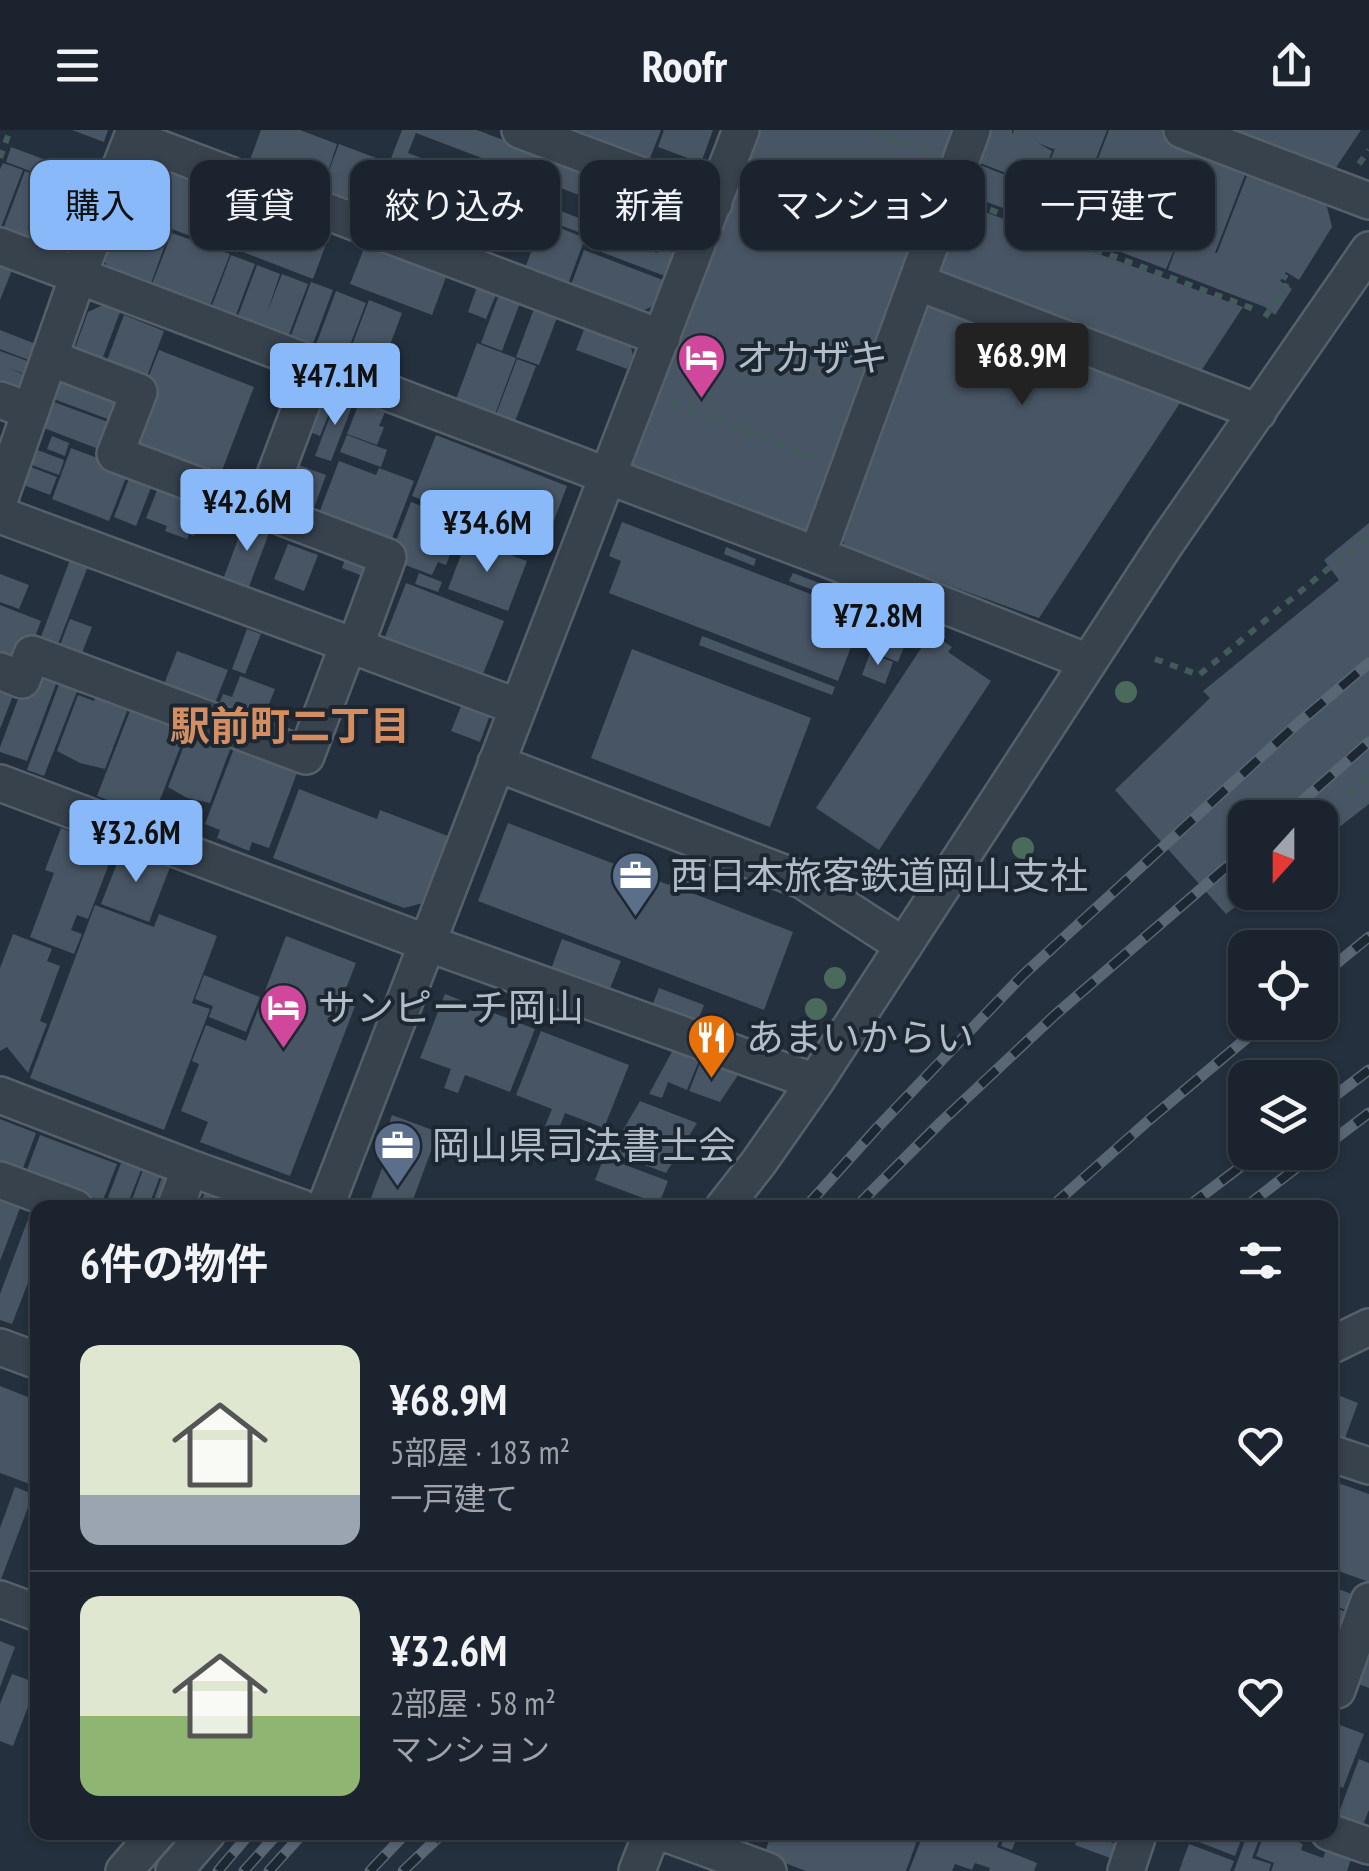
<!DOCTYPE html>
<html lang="ja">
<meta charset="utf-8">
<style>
:root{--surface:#1b242e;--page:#242c36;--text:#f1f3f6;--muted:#a0a4aa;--line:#39414a;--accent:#89b9f8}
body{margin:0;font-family:"PT Sans Narrow","Noto Sans JP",sans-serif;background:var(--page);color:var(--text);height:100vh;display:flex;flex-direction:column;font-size:38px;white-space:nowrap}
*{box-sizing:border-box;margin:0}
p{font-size:32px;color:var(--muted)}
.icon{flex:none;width:55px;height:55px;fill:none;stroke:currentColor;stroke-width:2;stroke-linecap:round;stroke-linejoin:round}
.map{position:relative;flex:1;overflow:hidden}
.drawer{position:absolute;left:30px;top:1070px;width:1308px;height:640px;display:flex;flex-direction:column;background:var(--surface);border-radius:20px;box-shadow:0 2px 8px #0004,0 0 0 2px var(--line)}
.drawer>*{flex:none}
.hud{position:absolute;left:30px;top:30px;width:1310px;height:90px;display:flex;gap:20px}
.needle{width:65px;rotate:201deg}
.tools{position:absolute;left:1228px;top:670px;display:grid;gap:20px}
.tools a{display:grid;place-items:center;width:110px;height:110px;border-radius:20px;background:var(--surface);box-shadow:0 2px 8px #0004,0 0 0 2px var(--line);font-size:50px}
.price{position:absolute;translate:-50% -85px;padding:0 22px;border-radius:10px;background:var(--accent);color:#111;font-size:32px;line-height:65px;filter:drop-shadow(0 2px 5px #0008)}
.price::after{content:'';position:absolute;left:50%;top:60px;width:30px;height:22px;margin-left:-15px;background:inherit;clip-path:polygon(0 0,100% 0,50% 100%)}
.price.on{background:#222;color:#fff}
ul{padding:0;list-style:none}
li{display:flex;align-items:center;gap:30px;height:250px;padding:0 50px}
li+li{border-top:2px solid var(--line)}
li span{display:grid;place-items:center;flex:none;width:280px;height:200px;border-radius:20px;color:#555}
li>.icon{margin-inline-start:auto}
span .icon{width:120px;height:120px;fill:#fffc;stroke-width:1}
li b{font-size:42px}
h2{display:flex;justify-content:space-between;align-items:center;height:120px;padding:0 50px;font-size:42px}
.pill{padding:0 35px;border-radius:20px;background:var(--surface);box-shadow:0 2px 8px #0004,0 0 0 2px var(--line);font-size:35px;line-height:90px}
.pill.on{background:var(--accent);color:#111}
header{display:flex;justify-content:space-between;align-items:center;height:130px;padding:0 50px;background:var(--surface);font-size:45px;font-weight:600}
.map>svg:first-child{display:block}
.building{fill:#485564;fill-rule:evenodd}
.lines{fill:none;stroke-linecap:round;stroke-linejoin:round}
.minor-casing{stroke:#56606b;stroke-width:40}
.path{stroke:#435a5b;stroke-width:6;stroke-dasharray:8 8;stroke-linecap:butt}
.minor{stroke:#37424d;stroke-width:35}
.rail-casing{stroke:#596674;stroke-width:11}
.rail{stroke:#1d2732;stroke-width:8;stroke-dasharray:22;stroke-linecap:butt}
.tree{fill:#4a6a5b}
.labels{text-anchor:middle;stroke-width:8;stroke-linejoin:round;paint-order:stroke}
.poi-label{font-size:38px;fill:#b3bdc9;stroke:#1d2732;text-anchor:start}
.neighbourhood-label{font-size:40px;font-weight:bold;fill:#d58e62;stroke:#1d2732}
</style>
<header><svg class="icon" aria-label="menu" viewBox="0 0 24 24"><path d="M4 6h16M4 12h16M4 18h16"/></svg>Roofr<svg class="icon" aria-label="share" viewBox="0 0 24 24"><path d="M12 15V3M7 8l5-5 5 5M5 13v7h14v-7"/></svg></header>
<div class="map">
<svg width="1369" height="1741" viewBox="0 0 1369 1741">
<rect width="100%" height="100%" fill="#24303d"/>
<path class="building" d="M72,0H108L104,12Z
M261,0H300L337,14L325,51L339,14L432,49L413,100L247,38Z
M402,0H477L682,78L687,89L665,146L585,116L589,106L390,31ZM416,3L666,98L657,123L598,101L600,96L408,23Z
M576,0H661L650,28Z
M664,0H713L701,33L658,17Z
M748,0H962L811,410L622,340Z
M986,0H1012V5L1014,0H1107L1068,102L1029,87L1055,18L1053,19L1038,13L1052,21L1039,56L975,31Z
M1109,0H1361L1333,42L1311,63L1327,77L1332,97L1299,150L1286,142L1280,151L1292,159L1275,185L1265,177L1168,140L1183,99L1166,139L1070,103ZM1248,37L1250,38L1217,123H1215Z
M11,17L73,40L68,55L6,32Z
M3,33L23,40L0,100V39Z
M141,33L233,67L215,115L123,81Z
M975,33L1038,58L1027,87L963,63Z
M25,41L50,51L28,112L2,102Z
M433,50L470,63L451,112L415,98Z
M241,67L331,101L313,149L222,114Z
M955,71L1243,177L1039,488L846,418L838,401Z
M120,82L170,101L149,159L111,144L103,128Z
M543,91L585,108L568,154L525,138Z
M172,103L230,124L208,181L150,159Z
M365,116L446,147L432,185L350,154Z
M584,120L663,150L653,176L642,181L571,155Z
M231,125L255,134L234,190L210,181Z
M257,135L280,144L267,183L282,144L308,154L287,210L236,191Z
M0,136L12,140L0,170Z
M311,152L333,160L311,219L289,211Z
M478,154L497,162L486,189L468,182Z
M336,161L366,173L344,231L314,220Z
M500,162L521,170L502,221L481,213Z
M369,170L402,183L379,244L346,231Z
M103,175L120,182L97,243L70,232L88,182Z
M535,176L558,185L539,235L516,227Z
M124,185L164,201L143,257L103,241Z
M585,197L630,214L633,225L627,239L576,220Z
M0,200L36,214L31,231L0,219Z
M477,213L516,228L494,287L455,272Z
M159,220L254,257L218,351L119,324Z
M0,221L30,232L25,244L9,238L25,245L17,265L0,259Z
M517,229L536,236L514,294L495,287Z
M63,237L132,264L121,294L51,268Z
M313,256L337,264L320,306L297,297Z
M338,265L354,271L331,331L315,326Z
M51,271L119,296L109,323L41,297Z
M359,273L385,282L379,296L384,297L377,315L347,304Z
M347,305L387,320L381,337L340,322Z
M436,305L567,356L544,417L412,366Z
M52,306L69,313L65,326L47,319Z
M71,318L129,340L109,391L52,369Z
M35,319L64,330L59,345L29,334Z
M288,331L326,345L309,392L270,377Z
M339,331L376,345L379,338L414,351L388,419L316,391Z
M28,336L57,347L50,365L21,354Z
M130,346L152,355L136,396L114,387Z
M162,348L210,366L194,406L189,404L187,409L165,401L167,396L146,388Z
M411,372L463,391L446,435L438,432L432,445L389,429Z
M247,385L272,395L247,462L222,452Z
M622,392L871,487L867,500L859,496L838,551L609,463L621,431L609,426Z
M1369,393V674L1320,712V688H1245V762H1254L1226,784L1115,660L1210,568L1203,561L1339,450L1324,430Z
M467,409L527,431L508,481L448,459Z
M288,414L318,425L304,461L274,449Z
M350,416L381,428L373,450L342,438Z
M726,417L756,429L754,436L724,424Z
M70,430L88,436L53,527L36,520Z
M419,443L442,452L438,462L415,454Z
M793,443L864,470L861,478L789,451Z
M0,444L29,455L19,479L0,472Z
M406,453L504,491L481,549L383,512Z
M0,475L41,491L20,546L0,538Z
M889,479L915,489L898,532L872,522L876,514L873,513L881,493L883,494Z
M70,489L92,497L77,536L55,528Z
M247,499L261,504L245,544L232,539Z
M931,503L952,517L948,522L991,551L879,720L816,678Z
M702,506L835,557L832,565L699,515Z
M632,519L811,588L770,697L591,628Z
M177,521L228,540L210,586L159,567Z
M870,523L893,532L885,554L862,545Z
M31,535L59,546L27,631L0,622V617Z
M63,544L81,551L44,646L27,640Z
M0,546L18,553L0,599Z
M240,546L275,559L257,604L214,587L223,564L232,567Z
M100,556L132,568L105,639L80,633L57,621L78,565L94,571Z
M135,568L191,589L153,688L97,666Z
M462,574L490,585L480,612L451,601Z
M194,590L235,606L210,673L187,668L168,657Z
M238,608L301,632L269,718L252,712L249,721L217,708L220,700L205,694Z
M299,659L377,689L380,680L448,706L423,773L404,778L273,728Z
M508,693L669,755L682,722L699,729L687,761L793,802L764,880L478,771Z
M61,698L115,718L88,789L77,785L71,800L82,804L74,824L30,807L54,743L45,740Z
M123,718L170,737L149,792L101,774Z
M95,775L154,797L159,784L217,806L192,873L210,879L164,1000L30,948Z
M13,804L52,819L47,831L60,836L40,891L47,894L28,943L7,917L0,921V838Z
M286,806L356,833L341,871L355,876L290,1046L200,1012L208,992L181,981L199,934L192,931L206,895L246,911Z
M562,809L621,831L609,861L551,839Z
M204,845L260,867L246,902L209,887L213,876L195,869Z
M659,858L704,875L697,893L652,876Z
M445,864L535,899L510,962L465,945L458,963L444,958L451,939L420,928Z
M541,901L629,935L604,998L565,983L558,1001L545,996L552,979L516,965Z
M674,918L700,928L687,960L668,952L662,968L649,964Z
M702,928L740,942L720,972L689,961Z
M640,971L697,993L666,1043L610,1022Z
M392,985L438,1002L410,1078H372L368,1076L390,1017L382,1014Z
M0,989L36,1003L18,1052L0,1045Z
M40,1005L117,1034L100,1078H87L22,1053Z
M604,1027L668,1051L659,1074L595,1050Z
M121,1033L141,1040L126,1078H104Z
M143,1040L160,1046L148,1078H129Z
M162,1047L182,1054L173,1078H151Z
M205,1062L245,1078H199Z
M36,1068L38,1127L12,1194L0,1190V1164Z
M0,1070L20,1078L0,1131Z
M0,1256L38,1271V1357L0,1343Z
M1330,1262L1358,1273L1341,1319L1330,1315Z
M1330,1350L1369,1364V1452L1330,1438Z
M15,1357L33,1364L0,1452V1398Z
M1330,1456L1360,1467L1354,1483L1330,1474Z
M1330,1476L1354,1485L1349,1500L1330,1493Z
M1330,1495L1348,1502L1330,1549Z
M0,1511L15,1517L0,1557Z
M1360,1527L1369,1531V1558L1350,1551Z
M12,1544L37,1553L13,1616L0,1611V1574Z
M1340,1595L1364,1604L1343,1658L1330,1653V1623Z
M1359,1629L1369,1633V1680L1363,1695L1338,1685Z
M772,1702H920L906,1741H806L764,1725Z
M924,1702H1002L997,1717L1037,1733L1034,1741H989L990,1738L975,1733L972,1740L955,1734L952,1741H909Z
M1006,1702L1018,1704L1012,1720L1001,1716Z
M1080,1702L1116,1714L1110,1728L1075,1715Z
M1193,1702H1244L1235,1726L1191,1709Z
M1248,1702H1262L1252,1728L1271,1734L1269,1741H1234Z
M1265,1702H1274L1303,1714L1301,1720L1323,1728L1326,1720L1351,1729L1347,1741H1271L1274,1733L1256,1726Z
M1189,1714L1234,1731L1230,1741H1179Z"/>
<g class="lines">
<defs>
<path id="minor" d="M520,0L714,73
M1182,0L1369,71
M132,8L662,208
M0,116L817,425L1088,532
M917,152L1258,282
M50,228L139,262L115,324L388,427L355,517
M0,270L30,281
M0,368L78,146L135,0
M262,380L316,236
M0,385L518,577
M817,425L972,0
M0,541L22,550L32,524L306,626L348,515
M496,633L802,750L904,816
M0,653L427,813L815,952
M0,965L190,1038L302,1078
M0,1050L75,1078
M175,1078L190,1038
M325,1078C463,718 605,360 741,0
M723,1078L759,1032L815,952L1166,413L1369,120
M1330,1216L1369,1197
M0,1217L38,1231
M1330,1323L1369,1336
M0,1469L38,1483
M1337,1560L1369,1471
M662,1702L768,1741
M1329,1702L1369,1716
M124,1741L158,1702
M174,1741L208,1702
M637,1741L652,1702
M1126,1741L1139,1702"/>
</defs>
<use href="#minor" class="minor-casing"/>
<path class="path" d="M874,0L931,22
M0,28L10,0
M1359,34L1369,20
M975,74L1259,181
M1265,187L1290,150L1283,146
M672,273L819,329
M1155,529L1199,545L1369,405
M1347,663L1369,645"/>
<use href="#minor" class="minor"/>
<defs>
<path id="rail" d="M1283,688L1369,612
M1320,847L1369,807
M1320,977L1369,940
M1320,1020L1369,983
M805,1078L877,998L1023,845L1297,594L1369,533
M855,1078L941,992L1055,885L1245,721
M1050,1078L1149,990L1266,892
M1186,1078L1260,1022
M1244,1078L1317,1022
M218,1741L251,1702
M244,1741L279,1702
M269,1741L304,1702
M370,1741L407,1702
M403,1741L444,1702"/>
</defs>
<use href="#rail" class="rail-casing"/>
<use href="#rail" class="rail"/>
</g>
<g class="tree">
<circle cx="1126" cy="562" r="11"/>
<circle cx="1023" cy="718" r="11"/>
<circle cx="835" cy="848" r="11"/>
<circle cx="816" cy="879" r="11"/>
</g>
<defs>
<symbol id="hotel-pin" viewBox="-11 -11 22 30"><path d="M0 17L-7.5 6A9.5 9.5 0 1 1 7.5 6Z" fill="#d1479c" stroke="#1d2732"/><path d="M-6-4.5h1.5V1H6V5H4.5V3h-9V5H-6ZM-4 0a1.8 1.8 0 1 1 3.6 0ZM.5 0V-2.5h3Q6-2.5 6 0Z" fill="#fff"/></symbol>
<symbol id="office-pin" viewBox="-11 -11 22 30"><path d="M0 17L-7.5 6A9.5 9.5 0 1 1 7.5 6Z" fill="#5c6f8a" stroke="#1d2732"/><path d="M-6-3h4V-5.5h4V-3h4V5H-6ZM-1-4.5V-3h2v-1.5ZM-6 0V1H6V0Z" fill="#fff"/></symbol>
<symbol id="restaurant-pin" viewBox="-11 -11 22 30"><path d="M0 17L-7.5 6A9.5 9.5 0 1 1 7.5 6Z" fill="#e8710a" stroke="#1d2732"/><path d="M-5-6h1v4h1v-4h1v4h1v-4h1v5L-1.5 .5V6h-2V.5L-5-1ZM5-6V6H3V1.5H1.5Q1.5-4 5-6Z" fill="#fff"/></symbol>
</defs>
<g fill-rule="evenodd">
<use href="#hotel-pin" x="674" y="200" width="55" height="75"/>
<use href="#office-pin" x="608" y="718" width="55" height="75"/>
<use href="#hotel-pin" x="256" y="850" width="55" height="75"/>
<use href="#restaurant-pin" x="684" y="880" width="55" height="75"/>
<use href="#office-pin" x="370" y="988" width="55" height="75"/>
</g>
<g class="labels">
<g class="poi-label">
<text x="736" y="241">オカザキ</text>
<text x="670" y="759">西日本旅客鉄道岡山支社</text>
<text x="318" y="891">サンピーチ岡山</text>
<text x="746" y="921">あまいからい</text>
<text x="432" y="1029">岡山県司法書士会</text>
</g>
<g class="neighbourhood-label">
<text x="290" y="610">駅前町二丁目</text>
</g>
</g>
</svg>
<div class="tools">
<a><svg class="needle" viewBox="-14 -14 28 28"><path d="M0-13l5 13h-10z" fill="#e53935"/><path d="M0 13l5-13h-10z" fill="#a0a4aa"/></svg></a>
<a><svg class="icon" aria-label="locate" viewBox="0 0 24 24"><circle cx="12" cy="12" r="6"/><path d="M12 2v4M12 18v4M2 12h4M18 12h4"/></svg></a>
<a><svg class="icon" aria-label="layers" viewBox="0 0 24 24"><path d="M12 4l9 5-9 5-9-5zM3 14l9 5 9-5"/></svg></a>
</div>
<b class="price on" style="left:1022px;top:278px">¥68.9M</b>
<b class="price" style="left:335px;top:298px">¥47.1M</b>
<b class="price" style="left:247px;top:424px">¥42.6M</b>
<b class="price" style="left:487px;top:445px">¥34.6M</b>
<b class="price" style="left:878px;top:538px">¥72.8M</b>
<b class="price" style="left:136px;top:755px">¥32.6M</b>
<div class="hud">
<a class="pill on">購入</a>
<a class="pill">賃貸</a>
<a class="pill">絞り込み</a>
<a class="pill">新着</a>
<a class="pill">マンション</a>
<a class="pill">一戸建て</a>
</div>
<section class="drawer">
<h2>6件の物件<svg class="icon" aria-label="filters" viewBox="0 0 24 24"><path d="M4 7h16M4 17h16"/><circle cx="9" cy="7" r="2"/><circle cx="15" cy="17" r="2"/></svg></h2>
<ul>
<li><span style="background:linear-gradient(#dfe7d0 75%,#9aa5b1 0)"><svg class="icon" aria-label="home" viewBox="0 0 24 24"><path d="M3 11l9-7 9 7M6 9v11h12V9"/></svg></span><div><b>¥68.9M</b><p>5部屋 · 183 m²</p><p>一戸建て</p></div><svg class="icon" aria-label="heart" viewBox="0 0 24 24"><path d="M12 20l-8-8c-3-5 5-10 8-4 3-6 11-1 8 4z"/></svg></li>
<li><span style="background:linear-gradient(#dfe7d0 60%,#8fb573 0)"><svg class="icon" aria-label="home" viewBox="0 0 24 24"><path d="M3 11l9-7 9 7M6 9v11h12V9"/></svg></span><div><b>¥32.6M</b><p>2部屋 · 58 m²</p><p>マンション</p></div><svg class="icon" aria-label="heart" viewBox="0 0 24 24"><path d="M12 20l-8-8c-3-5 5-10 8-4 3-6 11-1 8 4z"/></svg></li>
</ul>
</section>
</div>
